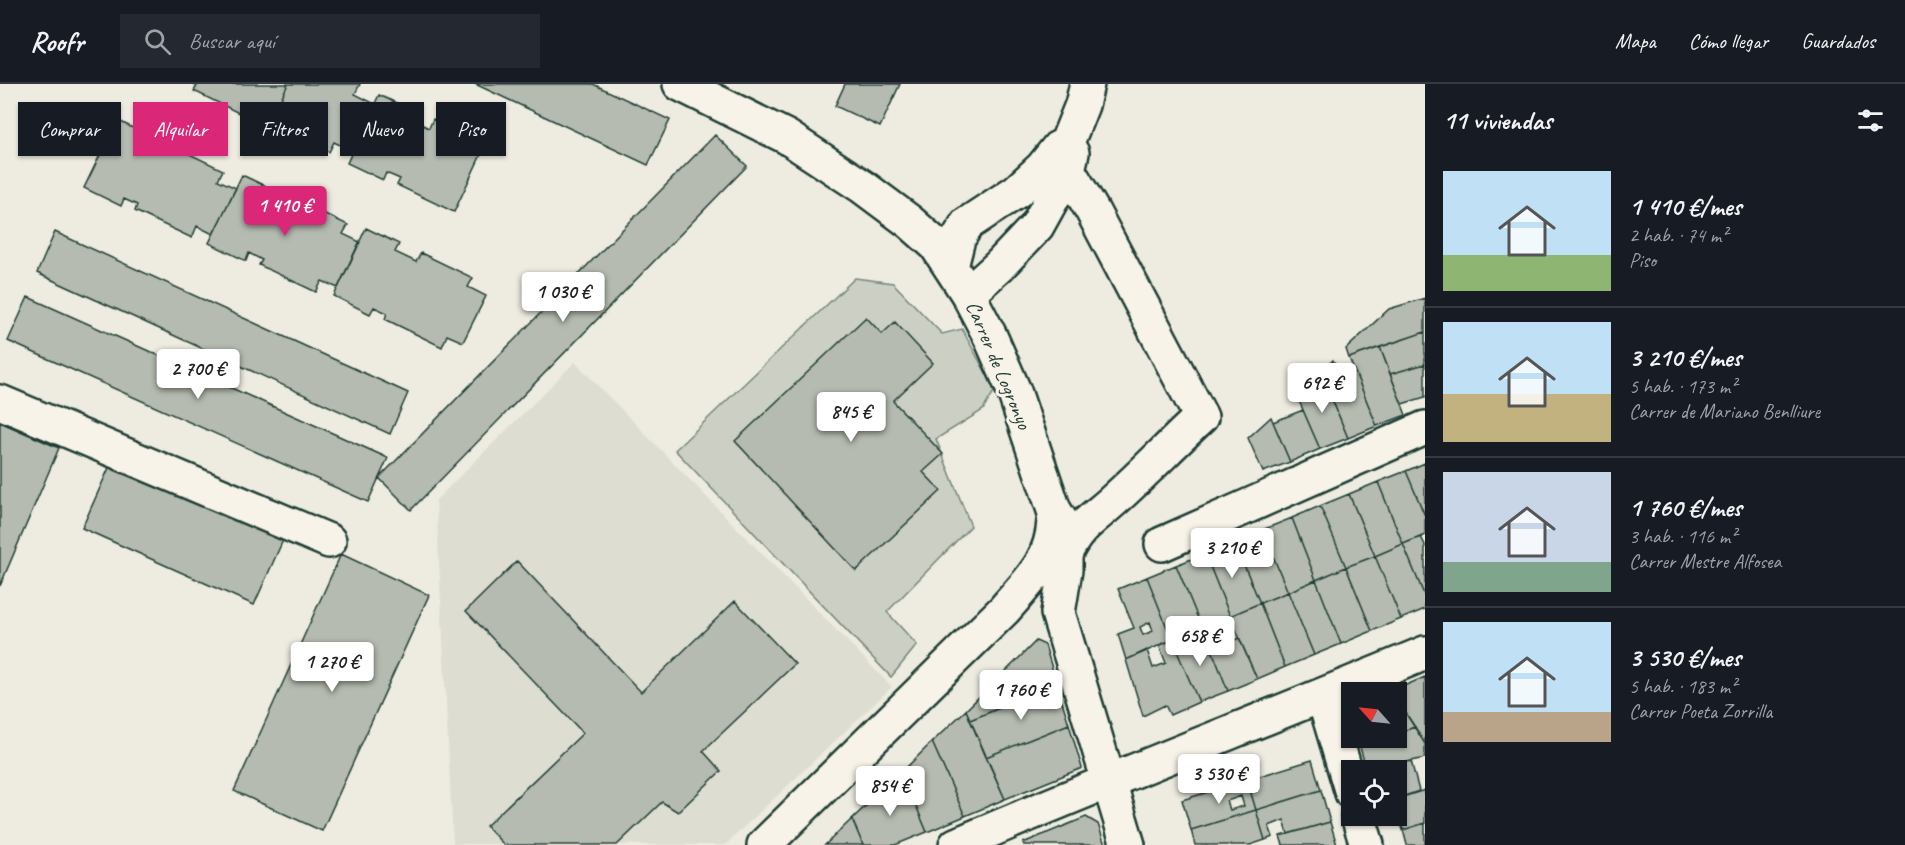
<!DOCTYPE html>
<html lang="es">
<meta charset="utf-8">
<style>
:root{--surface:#171b24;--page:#242831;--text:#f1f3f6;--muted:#9ea1a6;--line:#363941;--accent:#db2777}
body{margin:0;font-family:Caveat,sans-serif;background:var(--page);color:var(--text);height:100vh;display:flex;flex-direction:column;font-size:22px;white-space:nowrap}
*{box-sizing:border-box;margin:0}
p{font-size:20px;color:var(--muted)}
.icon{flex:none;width:33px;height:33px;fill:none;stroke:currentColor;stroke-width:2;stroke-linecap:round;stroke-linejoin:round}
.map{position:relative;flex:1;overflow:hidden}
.sheet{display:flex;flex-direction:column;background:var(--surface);width:480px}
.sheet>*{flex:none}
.top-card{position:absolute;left:18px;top:18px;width:570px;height:54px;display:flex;gap:12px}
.needle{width:39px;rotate:297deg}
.tools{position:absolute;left:1341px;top:598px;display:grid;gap:12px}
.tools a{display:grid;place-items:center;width:66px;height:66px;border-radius:0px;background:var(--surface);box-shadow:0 2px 4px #0004;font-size:30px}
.price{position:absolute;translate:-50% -51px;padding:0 14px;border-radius:6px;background:#fff;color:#222;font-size:20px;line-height:39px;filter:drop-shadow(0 2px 3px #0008)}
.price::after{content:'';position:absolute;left:50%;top:36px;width:18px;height:14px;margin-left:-9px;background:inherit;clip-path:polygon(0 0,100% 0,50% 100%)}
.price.active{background:var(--accent);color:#fff}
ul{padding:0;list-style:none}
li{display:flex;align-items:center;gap:18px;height:150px;padding:0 18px}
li+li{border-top:2px solid var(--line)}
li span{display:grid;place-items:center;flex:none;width:168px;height:120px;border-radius:0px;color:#555}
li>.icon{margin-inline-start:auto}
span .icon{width:72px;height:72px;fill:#fffc;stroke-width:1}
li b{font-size:26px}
h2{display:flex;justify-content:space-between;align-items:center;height:72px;padding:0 18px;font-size:26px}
.pill{padding:0 21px;border-radius:0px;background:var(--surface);box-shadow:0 2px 4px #0004;font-size:21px;line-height:54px}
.pill.active{background:var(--accent);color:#fff}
header{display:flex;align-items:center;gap:36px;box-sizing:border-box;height:84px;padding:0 30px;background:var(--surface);border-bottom:2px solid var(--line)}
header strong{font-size:28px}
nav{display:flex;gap:33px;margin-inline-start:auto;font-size:21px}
.search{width:420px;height:54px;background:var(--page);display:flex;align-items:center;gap:15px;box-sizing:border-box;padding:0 21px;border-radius:0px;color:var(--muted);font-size:22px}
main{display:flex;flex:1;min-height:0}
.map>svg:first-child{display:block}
.built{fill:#ddddd2}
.grass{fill:#cccfc4;stroke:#76867c;stroke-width:1.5}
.building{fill:#b5bbb0;stroke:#1f3d34;stroke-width:1.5;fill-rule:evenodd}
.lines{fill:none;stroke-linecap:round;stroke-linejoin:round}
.minor-casing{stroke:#1f3d34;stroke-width:38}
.tertiary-casing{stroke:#1f3d34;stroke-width:38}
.minor{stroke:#f7f3e8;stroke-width:33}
.tertiary{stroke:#f7f3e8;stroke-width:33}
.labels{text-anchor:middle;stroke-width:6;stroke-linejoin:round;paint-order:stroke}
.street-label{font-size:21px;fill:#1f3d34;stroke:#f7f3e8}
</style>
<header>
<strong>Roofr</strong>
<div class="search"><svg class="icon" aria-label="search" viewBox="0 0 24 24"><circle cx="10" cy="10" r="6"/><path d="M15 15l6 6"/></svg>Buscar aquí</div>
<nav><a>Mapa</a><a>Cómo llegar</a><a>Guardados</a></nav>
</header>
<main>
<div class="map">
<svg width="1425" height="761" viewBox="0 0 1425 761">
<rect width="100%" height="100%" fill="#eeece1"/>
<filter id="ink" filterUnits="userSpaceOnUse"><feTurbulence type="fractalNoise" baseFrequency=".0167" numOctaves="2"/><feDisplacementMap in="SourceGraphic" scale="12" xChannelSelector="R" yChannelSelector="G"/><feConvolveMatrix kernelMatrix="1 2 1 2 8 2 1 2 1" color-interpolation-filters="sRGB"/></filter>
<g filter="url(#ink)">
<path class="built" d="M575,278L892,603L725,761L453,760L436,416Z"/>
<path class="grass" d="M855,194L893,199L942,250L962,245L995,306L983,326L936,355L971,442L887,528L917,561L891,593L675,366Z"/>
<path class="building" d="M192,0H288L273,31L257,23L251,35L194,7L197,2Z
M288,0H360L355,10L375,20L352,67L334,58L329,68L269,40Z
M475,0H593L670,36L648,81Z
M845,0H900L880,43L835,22Z
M379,11L412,26L408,34L429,44L433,35L486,60L454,128L397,101L400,95L386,89L383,96L347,79Z
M117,36L149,52L146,60L167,70L171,61L223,86L218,96L236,104L213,150L197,142L192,154L135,127L137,121L124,115L121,122L84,104Z
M715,51L747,82L411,426L379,394Z
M242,91L274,106L270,114L291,124L296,116L348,141L343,150L360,158L338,204L322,197L316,208L259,181L262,176L249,169L246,177L209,159Z
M366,144L399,160L395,168L416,178L421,169L473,194L468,203L486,212L463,258L447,251L442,263L385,235L387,229L374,223L370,230L334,212Z
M55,148L408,309L390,350L37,189Z
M28,213L388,374L368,418L8,257Z
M1425,214V248L1349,274L1346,265L1389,225Z
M866,233L882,250L895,238L933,279L893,317L943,370L923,388L941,407L856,487L735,357Z
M1425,248V280L1390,290L1380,263Z
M1380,263L1406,331L1377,342L1349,274Z
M1333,276L1341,292L1354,286L1377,342L1348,354L1321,288Z
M1425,280V313L1402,320L1390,290Z
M1324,296L1348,354L1320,365L1296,310L1309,297L1311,302Z
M1303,326L1320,365L1290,378L1273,338Z
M1271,333L1290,378L1263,388L1248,354Z
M0,338L59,364L0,502Z
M112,377L284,454L254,521L82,444Z
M1425,379V432L1406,387Z
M1406,387L1425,432V451L1403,460L1378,398Z
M1378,398L1403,460L1375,472L1349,410Z
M1349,410L1375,472L1346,483L1320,422Z
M1320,422L1346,483L1316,496L1292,434Z
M1292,434L1316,496L1288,508L1262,446Z
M1262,446L1288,508L1260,519L1234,457Z
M1421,453L1425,461V513L1403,460Z
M1234,457L1260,519L1230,532L1205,470Z
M1403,460L1425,513V525L1401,535L1375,472Z
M341,470L429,511L322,747L234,707Z
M1205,470L1230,532L1202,544L1176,481Z
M1375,472L1401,535L1372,547L1346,483Z
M517,477L641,608L735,517L795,580L703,667L721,687L678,728L662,718L617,761H504L486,742L583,649L466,527Z
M1176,481L1202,544L1172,556L1147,493Z
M1346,483L1372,547L1341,560L1316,496Z
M1147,493L1172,556L1126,576L1118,550L1134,544L1118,505ZM1150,538L1153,547L1143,551L1140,543Z
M1316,496L1341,560L1314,571L1288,508Z
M1288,508L1314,571L1285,583L1260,519Z
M1260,519L1285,583L1257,595L1230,532Z
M1202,544L1205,550L1193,555L1200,572L1212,566L1228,607L1199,618L1172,556Z
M1239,554L1257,595L1228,607L1212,566Z
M1172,556L1199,618L1170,631L1165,621L1143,632L1126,576L1147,566L1153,584L1166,579L1159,561Z
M1036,557L1045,561L1057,601L970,636L966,626L982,610L1005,602L1001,592Z
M1425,593V660L1396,614V609L1392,607Z
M1057,601L1069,640L986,673L970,636Z
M1396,614L1415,643L1396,649Z
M966,626L1005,715L965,732L932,658Z
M1069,640L1082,684L1005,715L986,673Z
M1415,643L1425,660V674L1367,687L1359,660L1378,654H1396V649Z
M1358,654H1378L1359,660Z
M932,658L965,732L927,748L902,688Z
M1312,676L1321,706L1256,726L1247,696Z
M1411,677L1419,707L1396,715V687H1372Z
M902,688L927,748L895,761H863L852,735Z
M1247,696L1256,726L1191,746L1182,716ZM1241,712L1244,722L1230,726L1227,717Z
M1321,706L1330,738L1288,750L1284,736L1269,742L1273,753L1265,756L1256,726Z
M1425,706V739L1403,746L1396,724V715Z
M1256,726L1265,756L1250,761H1195L1191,746Z
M1086,733L1098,740L1105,761H1024L1023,759Z
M852,735L863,761H825Z
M1330,738L1337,761H1283L1280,752Z
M1425,739V761H1407L1403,746Z"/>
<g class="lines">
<defs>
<path id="minor" d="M951,183L958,155L967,140L1017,107L1042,84L1058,64L1066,61L1082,21L1087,0
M968,210L999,182L1037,142L1068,86L1072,69
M0,318L329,457
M1162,460L1425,344
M1065,470C1078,442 1092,436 1114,416C1144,389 1172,360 1201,333L1092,126L1068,86
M1323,612L1352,709
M1358,732L1367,761
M956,761C1111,694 1269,634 1425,569"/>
<path id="tertiary" d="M680,0L787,53L863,103L910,138L936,161L968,210L990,252L1014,307L1054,426L1062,439L1065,460V486L1058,529L1128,761
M764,761L1004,526C1029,497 1052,477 1054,437"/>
</defs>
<use href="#minor" class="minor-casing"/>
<use href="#tertiary" class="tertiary-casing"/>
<use href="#minor" class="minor"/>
<use href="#tertiary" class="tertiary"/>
</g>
</g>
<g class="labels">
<g class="street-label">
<text transform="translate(999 281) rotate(67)" y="7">Carrer de Logronyo</text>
</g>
</g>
</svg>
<div class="tools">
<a><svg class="needle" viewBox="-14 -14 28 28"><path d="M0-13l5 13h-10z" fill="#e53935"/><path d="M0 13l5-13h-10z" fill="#9ea1a6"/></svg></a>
<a><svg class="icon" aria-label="locate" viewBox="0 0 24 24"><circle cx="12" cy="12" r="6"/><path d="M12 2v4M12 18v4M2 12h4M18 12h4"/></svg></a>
</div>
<b class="price active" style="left:285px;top:153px">1 410 €</b>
<b class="price" style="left:563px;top:239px">1 030 €</b>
<b class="price" style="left:198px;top:316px">2 700 €</b>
<b class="price" style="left:1322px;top:330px">692 €</b>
<b class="price" style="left:851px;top:359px">845 €</b>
<b class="price" style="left:1232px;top:495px">3 210 €</b>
<b class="price" style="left:1200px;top:583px">658 €</b>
<b class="price" style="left:332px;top:609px">1 270 €</b>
<b class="price" style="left:1021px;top:637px">1 760 €</b>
<b class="price" style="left:1219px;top:721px">3 530 €</b>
<b class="price" style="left:890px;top:733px">854 €</b>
<div class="top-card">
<a class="pill">Comprar</a>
<a class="pill active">Alquilar</a>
<a class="pill">Filtros</a>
<a class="pill">Nuevo</a>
<a class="pill">Piso</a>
</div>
</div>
<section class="sheet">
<h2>11 viviendas<svg class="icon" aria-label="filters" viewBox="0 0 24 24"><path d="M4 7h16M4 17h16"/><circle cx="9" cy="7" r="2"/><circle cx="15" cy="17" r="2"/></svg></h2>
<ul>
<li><span style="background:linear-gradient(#bfe0f5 70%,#8fb573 0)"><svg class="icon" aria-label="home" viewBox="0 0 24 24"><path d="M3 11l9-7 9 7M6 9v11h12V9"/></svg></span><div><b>1 410 €/mes</b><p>2 hab. · 74 m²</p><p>Piso</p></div></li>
<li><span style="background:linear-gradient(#bfe0f5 60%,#c2b280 0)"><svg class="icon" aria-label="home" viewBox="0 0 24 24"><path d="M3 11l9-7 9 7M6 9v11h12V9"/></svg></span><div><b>3 210 €/mes</b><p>5 hab. · 173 m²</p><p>Carrer de Mariano Benlliure</p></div></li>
<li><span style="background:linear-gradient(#c9d6e8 75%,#7fa58c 0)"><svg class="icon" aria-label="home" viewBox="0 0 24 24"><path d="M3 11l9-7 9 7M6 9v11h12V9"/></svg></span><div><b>1 760 €/mes</b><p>3 hab. · 116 m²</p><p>Carrer Mestre Alfosea</p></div></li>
<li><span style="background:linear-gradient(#bfe0f5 75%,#b9a48a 0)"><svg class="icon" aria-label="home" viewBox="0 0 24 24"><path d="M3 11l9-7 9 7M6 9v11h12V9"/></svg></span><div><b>3 530 €/mes</b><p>5 hab. · 183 m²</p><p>Carrer Poeta Zorrilla</p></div></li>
</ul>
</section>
</main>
